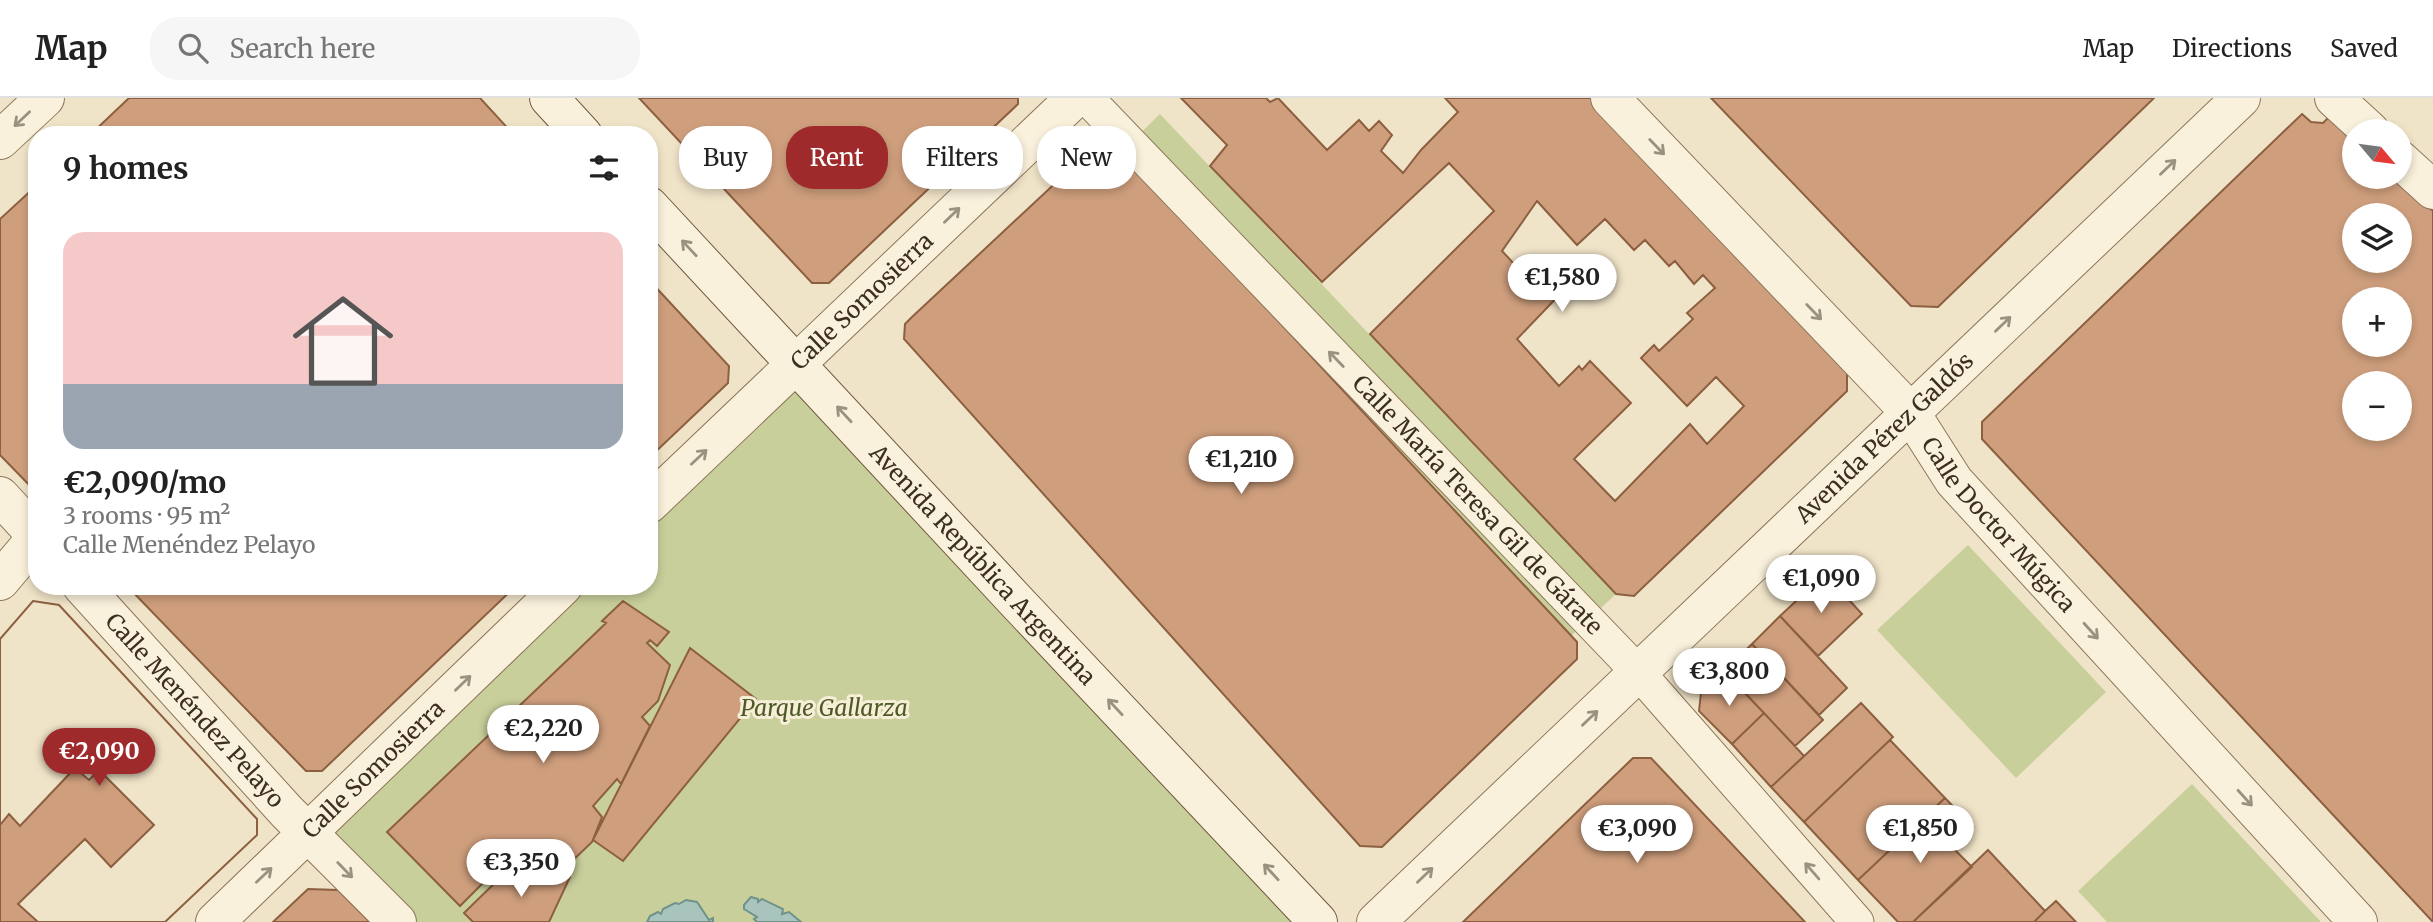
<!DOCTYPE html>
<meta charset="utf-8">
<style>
:root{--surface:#fff;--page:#f6f6f6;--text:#222;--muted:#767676;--line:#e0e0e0;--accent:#9e2a2b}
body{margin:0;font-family:Merriweather,serif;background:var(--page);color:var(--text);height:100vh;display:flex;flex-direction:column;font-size:26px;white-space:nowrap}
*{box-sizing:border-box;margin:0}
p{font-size:23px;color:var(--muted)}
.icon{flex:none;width:38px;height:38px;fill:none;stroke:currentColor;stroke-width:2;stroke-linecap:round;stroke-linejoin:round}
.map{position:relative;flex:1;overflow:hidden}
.side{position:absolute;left:28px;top:28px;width:630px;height:469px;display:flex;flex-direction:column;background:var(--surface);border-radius:28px;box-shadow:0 4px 10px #0003}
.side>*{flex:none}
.banner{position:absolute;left:679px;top:28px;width:665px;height:63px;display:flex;gap:14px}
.needle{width:46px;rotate:119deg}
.fabs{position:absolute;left:2342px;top:21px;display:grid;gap:14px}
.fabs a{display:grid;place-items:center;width:70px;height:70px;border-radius:50%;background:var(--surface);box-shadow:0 4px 10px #0003;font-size:35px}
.price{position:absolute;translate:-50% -60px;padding:0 16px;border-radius:24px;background:#fff;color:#222;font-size:23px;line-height:46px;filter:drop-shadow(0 2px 4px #0008)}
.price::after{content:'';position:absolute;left:50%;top:42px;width:21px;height:16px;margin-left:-10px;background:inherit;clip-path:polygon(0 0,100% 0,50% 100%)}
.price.current{background:var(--accent);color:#fff}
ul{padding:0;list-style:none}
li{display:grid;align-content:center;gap:14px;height:371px;padding:0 35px}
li+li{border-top:2px solid var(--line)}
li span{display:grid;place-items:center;height:217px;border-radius:21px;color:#555}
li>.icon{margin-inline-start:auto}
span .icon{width:126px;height:126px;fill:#fffc;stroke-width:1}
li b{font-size:30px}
h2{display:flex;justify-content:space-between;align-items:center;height:84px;padding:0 35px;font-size:30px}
.pill{padding:0 24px;border-radius:28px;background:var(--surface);box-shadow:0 4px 10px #0003;font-size:24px;line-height:63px}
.pill.current{background:var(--accent);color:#fff}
header{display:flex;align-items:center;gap:42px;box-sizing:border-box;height:98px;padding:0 35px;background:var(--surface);border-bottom:2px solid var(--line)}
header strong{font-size:33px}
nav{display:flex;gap:38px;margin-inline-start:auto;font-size:24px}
.search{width:490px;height:63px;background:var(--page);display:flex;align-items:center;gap:18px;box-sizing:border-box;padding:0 24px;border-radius:28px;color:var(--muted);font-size:26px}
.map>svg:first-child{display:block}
.green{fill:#c9cf9b}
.water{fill:#a9c4bc;stroke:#6f938a;stroke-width:2}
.building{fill:#cf9f7d;stroke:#8d5f41;stroke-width:2;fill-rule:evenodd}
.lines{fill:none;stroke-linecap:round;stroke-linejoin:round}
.pedestrian-casing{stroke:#8d765c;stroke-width:35}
.minor-casing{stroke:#8d765c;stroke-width:40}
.secondary-casing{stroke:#6f573f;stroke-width:40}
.pedestrian{stroke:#faf1dc;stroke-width:33}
.minor{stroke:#faf1dc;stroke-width:38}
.secondary{stroke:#faf1dc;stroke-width:38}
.oneway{stroke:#9c907e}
.labels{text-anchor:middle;stroke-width:6;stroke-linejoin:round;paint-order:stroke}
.street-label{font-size:23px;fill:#3d2e20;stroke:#f7eed8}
.park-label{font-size:23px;font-style:italic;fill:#4d5a26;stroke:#f7eed8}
</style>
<header>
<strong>Map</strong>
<div class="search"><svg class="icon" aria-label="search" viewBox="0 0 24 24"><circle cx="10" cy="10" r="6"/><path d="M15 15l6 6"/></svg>Search here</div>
<nav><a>Map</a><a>Directions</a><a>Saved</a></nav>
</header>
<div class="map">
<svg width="2433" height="824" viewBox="0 0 2433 824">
<rect width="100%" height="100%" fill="#f0e4c8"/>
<path class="green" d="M1160,16L1616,496L1571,538L1121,54Z
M796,265L1318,824H397L309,734L563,488H649V406Z
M1968,447L2106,594L2016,680L1877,532Z
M2192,686L2321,824H2107L2078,793Z"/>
<path class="water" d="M751,799L758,801V804L762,801L783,811L782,816L789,814L801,824H757L754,821L757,819L744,811V807Z
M686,802L697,804L709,822L713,820V824H647L650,818L658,814L661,816L663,811L675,805L679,806Z"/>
<path class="building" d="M129,0H480L514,37H90Z
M639,0H1018V6L829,185H812Z
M1181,0H1266L1270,4L1278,0L1327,52L1359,22L1369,33L1379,23L1392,37L1381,53L1403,75L1421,52L1458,14L1445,0H1595L1847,268V293L1634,498L1616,496L1370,236L1494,113L1449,65L1322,184L1210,68L1227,47ZM1537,103L1577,147L1605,121L1634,152L1645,142L1669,168L1675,163L1694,186L1703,177L1715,190L1687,215L1693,221L1659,253L1654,247L1641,260L1687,308L1716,279L1744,308L1707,346L1690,326L1615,403L1574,361L1631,305L1590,263L1582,272L1579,268L1559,288L1517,241L1563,193L1542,174L1532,185L1502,153Z
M1711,0H2154L1938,209L1911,208Z
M2302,16L2311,24L2323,25L2331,17L2354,38V79H2397L2433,113V824L1982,341V324ZM2354,117H2399V163H2354ZM2354,201H2399V247H2354ZM2354,285H2399V331H2354Z
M1108,44L1121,54L1577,544V561L1382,749L1360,748L904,241L905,226L912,219L1095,48L1100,45Z
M37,87V395L0,357V121Z
M649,182L729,268L728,285L649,360Z
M1825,476L1862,516L1818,558L1780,518Z
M127,488H516L322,673H306Z
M33,503L59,507L257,721V737L165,824H38L18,806L85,741L111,769L154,727L99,672L89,682L75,670L20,728L9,716L0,727V541Z
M33,503L59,507L257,721V737L165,824H0V541Z
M623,503L669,534L657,548L650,542L647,545L670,567L658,603L642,619L650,628L621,686L617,681L593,708L602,719L592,744L568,767L564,762L548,776L533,762L511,781L499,769L460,808L387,734L578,552L606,525L602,523Z
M1780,518L1847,590L1819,617L1752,546Z
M1752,546L1823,622L1795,648L1724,573Z
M690,550L756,601L623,763L593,742Z
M1724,573L1764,615L1732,646L1699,613L1701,595Z
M1861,605L1893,639L1804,724L1771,689Z
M1764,615L1804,658L1771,689L1732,646Z
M1890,642L1945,700L1858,782L1804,724Z
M1633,660H1651L1805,824H1463Z
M1945,700L1973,729L1952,749L1972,769L1913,824H1898L1858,782Z
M1988,752L2045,813L2034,824H1913Z
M559,766L570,779L549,824H473L464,815L505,775L517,787L533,771L544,781Z
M308,791L338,792L370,824H273Z
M2056,803L2076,824H2034L2045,813Z"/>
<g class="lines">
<defs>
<g id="pedestrian">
<path id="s1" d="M1087,0L1638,574L1857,824"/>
</g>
<g id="minor">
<path id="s2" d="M1610,0L1910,314L1954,383L2358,824"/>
<path d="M2334,0L2370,33"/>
<path d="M0,42L45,0"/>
<path d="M2399,61L2433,92"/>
<path d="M0,398L37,438"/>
<path id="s3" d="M649,406L1075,0"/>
<path d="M0,483L37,439"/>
<path id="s4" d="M82,488L287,714L397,824"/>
<path id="s5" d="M215,824L563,488"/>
<path id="s6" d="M1376,824L2241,0"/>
</g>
<g id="secondary">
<path d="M549,0L583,37"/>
<path id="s7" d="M649,108L1015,502L1318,824"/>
</g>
</defs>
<use href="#pedestrian" class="pedestrian-casing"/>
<use href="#minor" class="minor-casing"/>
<use href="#secondary" class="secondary-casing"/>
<use href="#pedestrian" class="pedestrian"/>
<use href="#minor" class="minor"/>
<use href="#secondary" class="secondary"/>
</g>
<defs><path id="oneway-shaft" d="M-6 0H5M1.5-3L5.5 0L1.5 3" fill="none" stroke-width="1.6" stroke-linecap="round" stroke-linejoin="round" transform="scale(1.75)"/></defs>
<g class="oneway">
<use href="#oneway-shaft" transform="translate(22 21) rotate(137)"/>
<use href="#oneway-shaft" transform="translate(1657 49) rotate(46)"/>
<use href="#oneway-shaft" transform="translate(2168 69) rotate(-44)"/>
<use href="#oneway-shaft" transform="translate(952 117) rotate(-44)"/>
<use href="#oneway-shaft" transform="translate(689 150) rotate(-133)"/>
<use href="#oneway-shaft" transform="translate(1814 214) rotate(46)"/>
<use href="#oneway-shaft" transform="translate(2003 226) rotate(-44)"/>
<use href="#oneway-shaft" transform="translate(1336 261) rotate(-134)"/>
<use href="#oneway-shaft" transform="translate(844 316) rotate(-133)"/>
<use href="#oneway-shaft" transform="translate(699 359) rotate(-43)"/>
<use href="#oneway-shaft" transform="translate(2091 533) rotate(48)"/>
<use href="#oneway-shaft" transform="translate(463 585) rotate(-44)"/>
<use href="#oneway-shaft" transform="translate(1115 609) rotate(-133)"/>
<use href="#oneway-shaft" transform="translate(1590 620) rotate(-44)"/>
<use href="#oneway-shaft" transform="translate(2245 700) rotate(48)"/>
<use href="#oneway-shaft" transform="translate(345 772) rotate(46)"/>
<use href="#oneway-shaft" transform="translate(1812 773) rotate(-131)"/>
<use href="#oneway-shaft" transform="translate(1271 774) rotate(-133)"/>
<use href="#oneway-shaft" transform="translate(264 777) rotate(-43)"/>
<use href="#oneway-shaft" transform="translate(1425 777) rotate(-44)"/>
</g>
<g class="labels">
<g class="street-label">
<text dy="8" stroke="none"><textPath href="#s3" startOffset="294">Calle Somosierra</textPath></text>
<text dy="8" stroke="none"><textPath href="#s6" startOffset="702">Avenida Pérez Galdós</textPath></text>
<text dy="8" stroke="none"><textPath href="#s1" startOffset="564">Calle María Teresa Gil de Gárate</textPath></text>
<text dy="8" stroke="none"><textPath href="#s2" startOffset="578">Calle Doctor Múgica</textPath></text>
<text dy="8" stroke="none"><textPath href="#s7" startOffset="490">Avenida República Argentina</textPath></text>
<text dy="8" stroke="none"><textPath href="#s4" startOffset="168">Calle Menéndez Pelayo</textPath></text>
<text dy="8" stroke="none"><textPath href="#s5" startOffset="220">Calle Somosierra</textPath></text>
</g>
<g class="park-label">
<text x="824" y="618">Parque Gallarza</text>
</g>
</g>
</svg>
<div class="fabs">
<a><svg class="needle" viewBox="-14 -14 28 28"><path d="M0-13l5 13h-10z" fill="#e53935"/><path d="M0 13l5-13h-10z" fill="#767676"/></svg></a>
<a><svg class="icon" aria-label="layers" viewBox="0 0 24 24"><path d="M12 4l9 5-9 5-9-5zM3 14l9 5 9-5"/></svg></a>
<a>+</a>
<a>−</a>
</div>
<b class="price" style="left:1562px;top:216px">€1,580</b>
<b class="price" style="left:1241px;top:398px">€1,210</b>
<b class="price" style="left:1821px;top:517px">€1,090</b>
<b class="price" style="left:1729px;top:610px">€3,800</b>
<b class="price" style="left:543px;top:667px">€2,220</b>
<b class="price current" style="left:99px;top:690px">€2,090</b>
<b class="price" style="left:1637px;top:767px">€3,090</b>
<b class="price" style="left:1920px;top:767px">€1,850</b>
<b class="price" style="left:521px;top:801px">€3,350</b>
<div class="banner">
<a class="pill">Buy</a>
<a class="pill current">Rent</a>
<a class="pill">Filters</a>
<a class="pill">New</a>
</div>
<section class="side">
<h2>9 homes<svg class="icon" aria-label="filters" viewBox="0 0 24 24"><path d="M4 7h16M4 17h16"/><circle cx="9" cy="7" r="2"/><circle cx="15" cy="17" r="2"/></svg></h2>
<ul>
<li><span style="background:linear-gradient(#f6c9c9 70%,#9aa5b1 0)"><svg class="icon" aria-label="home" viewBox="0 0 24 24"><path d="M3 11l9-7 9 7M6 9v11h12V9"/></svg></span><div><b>€2,090/mo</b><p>3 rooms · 95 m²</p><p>Calle Menéndez Pelayo</p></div></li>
</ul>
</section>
</div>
